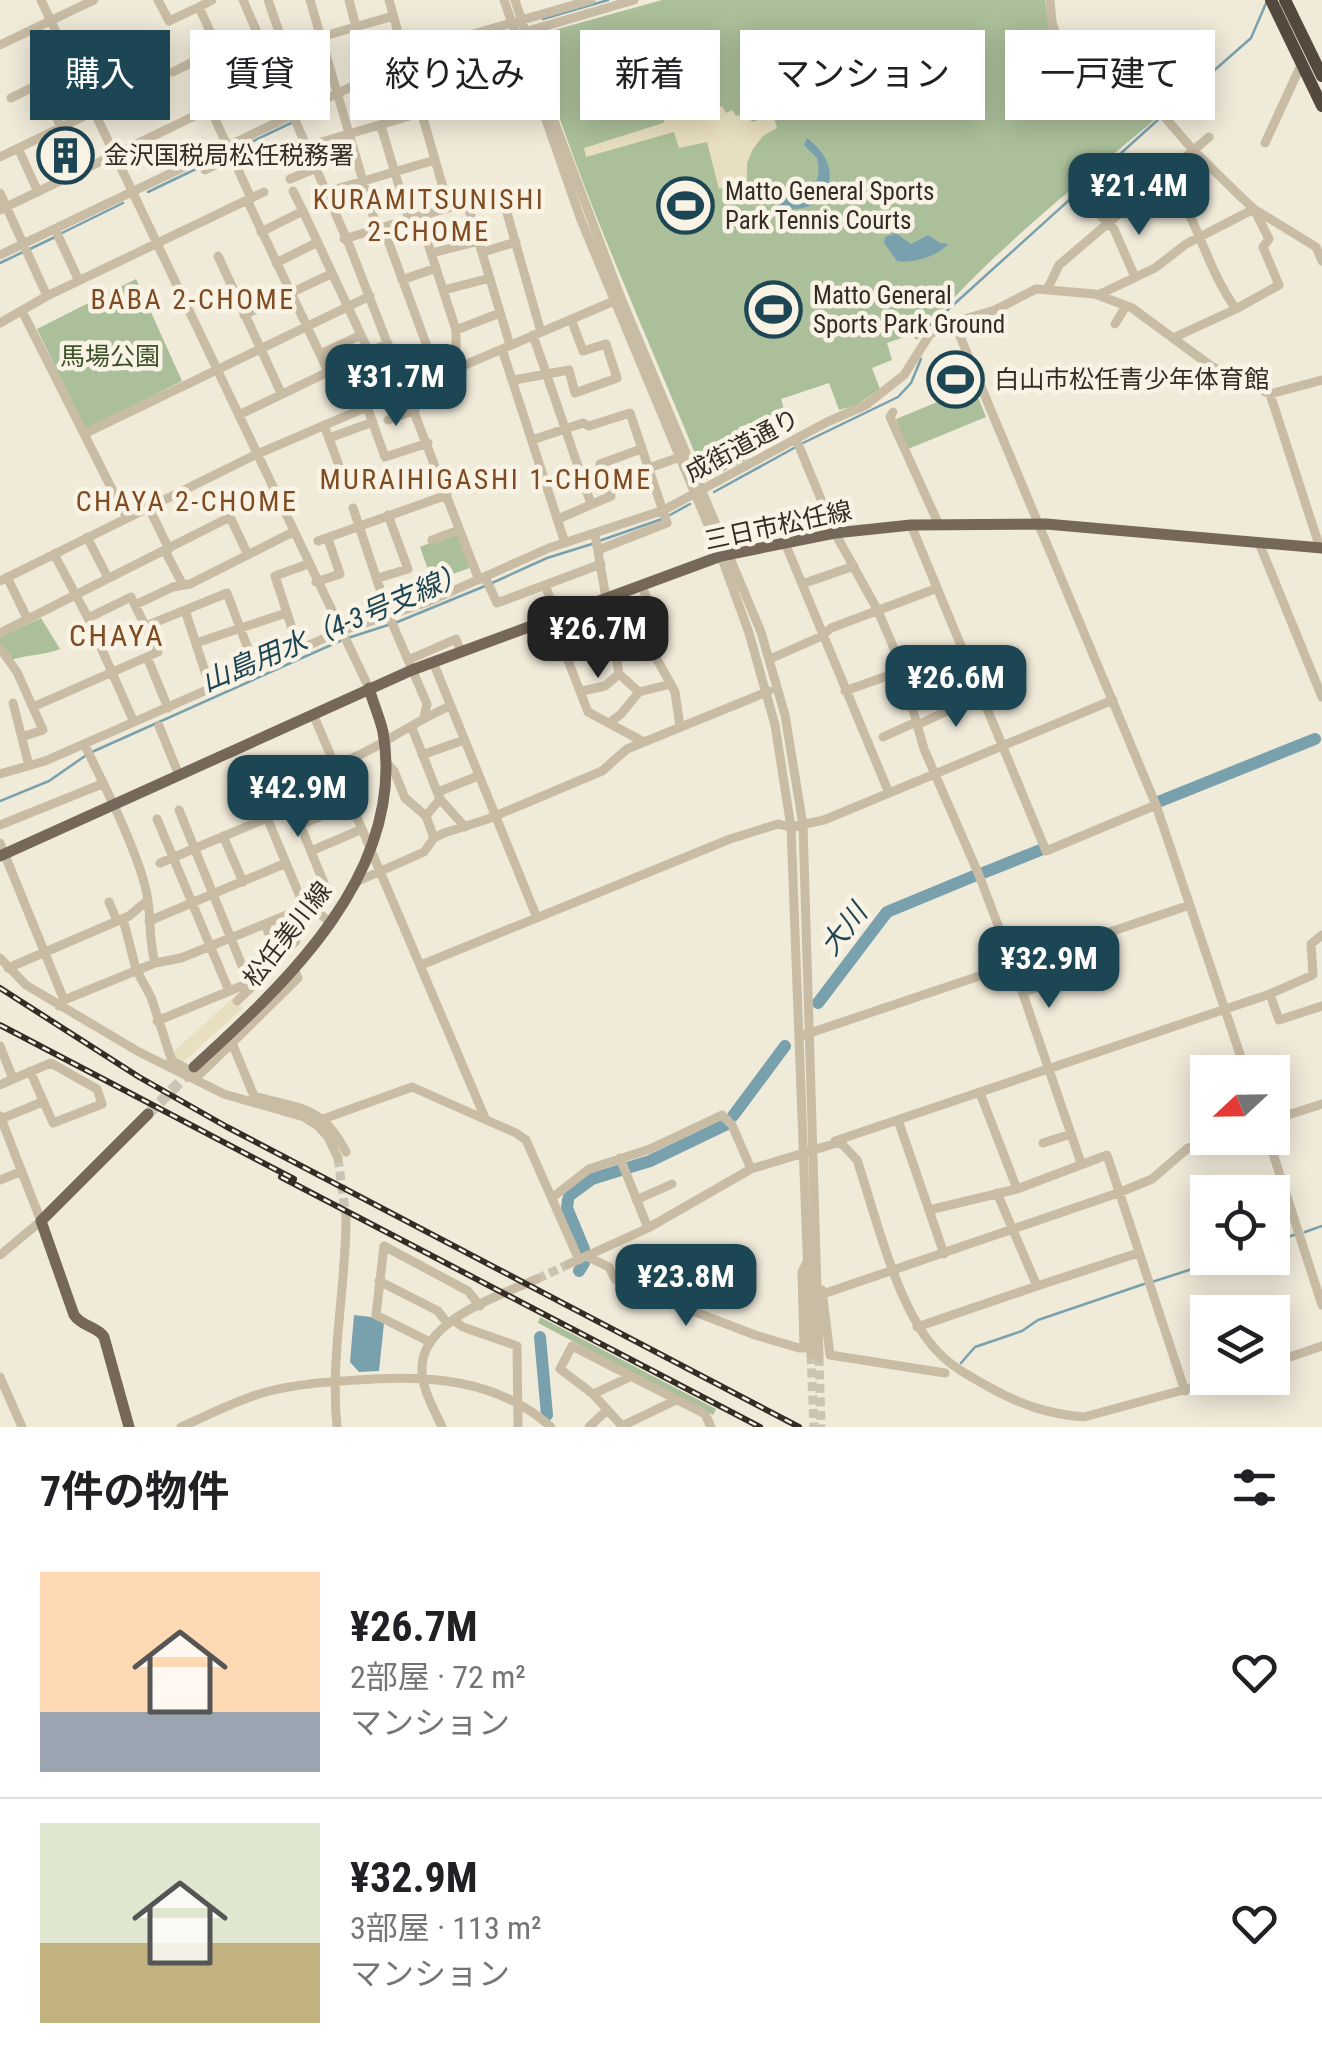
<!DOCTYPE html>
<html lang="ja">
<meta charset="utf-8">
<style>
:root{--surface:#fff;--page:#f2f2f2;--text:#202124;--muted:#757577;--line:#e0e0e0;--accent:#1d4654}
body{margin:0;font-family:"Roboto Condensed","Noto Sans JP",sans-serif;background:var(--page);color:var(--text);height:100vh;display:flex;flex-direction:column;font-size:38px;white-space:nowrap}
*{box-sizing:border-box;margin:0}
p{font-size:32px;color:var(--muted)}
.icon{flex:none;width:55px;height:55px;fill:none;stroke:currentColor;stroke-width:2;stroke-linecap:round;stroke-linejoin:round}
.map{position:relative;height:1427px;overflow:hidden}
.drawer{display:flex;flex-direction:column;background:var(--surface);flex:1}
.drawer>*{flex:none}
.banner{position:absolute;left:30px;top:30px;width:1262px;height:90px;display:flex;gap:20px}
.needle{width:65px;rotate:248deg}
.fabs{position:absolute;left:1190px;top:1055px;display:grid;gap:20px}
.fabs a{display:grid;place-items:center;width:100px;height:100px;border-radius:0px;background:var(--surface);box-shadow:0 5px 25px #0003;font-size:50px}
.price{position:absolute;translate:-50% -85px;padding:0 22px;border-radius:20px;background:var(--accent);color:#fff;font-size:32px;line-height:65px;filter:drop-shadow(0 2px 5px #0008)}
.price::after{content:'';position:absolute;left:50%;top:60px;width:30px;height:22px;margin-left:-15px;background:inherit;clip-path:polygon(0 0,100% 0,50% 100%)}
.price.on{background:#222;color:#fff}
ul{padding:0;list-style:none}
li{display:flex;align-items:center;gap:30px;height:250px;padding:0 40px}
li+li{border-top:2px solid var(--line)}
li span{display:grid;place-items:center;flex:none;width:280px;height:200px;border-radius:0px;color:#555}
li>.icon{margin-inline-start:auto}
span .icon{width:120px;height:120px;fill:#fffc;stroke-width:1}
li b{font-size:42px}
h2{display:flex;justify-content:space-between;align-items:center;height:120px;padding:0 40px;font-size:42px}
.tag{padding:0 35px;border-radius:0px;background:var(--surface);box-shadow:0 5px 25px #0003;font-size:35px;line-height:90px}
.tag.on{background:var(--accent);color:#fff}
.map>svg:first-child{display:block}
.green{fill:#abbf9a}
.plaza{fill:#e8dec0}
.water{fill:#79a0ad}
.lines{fill:none;stroke-linecap:round;stroke-linejoin:round}
.stream{stroke:#79a0ad;stroke-width:2.5}
.river{stroke:#79a0ad;stroke-width:12}
.minor-tunnel{stroke:#cac4b5;stroke-width:9;stroke-dasharray:9 4.5;stroke-linecap:butt}
.major-tunnel{stroke:#cac4b5;stroke-width:11;stroke-dasharray:11 5.5;stroke-linecap:butt}
.minor{stroke:#c8bca5;stroke-width:9}
.major{stroke:#766858;stroke-width:11}
.highway{stroke:#55493e;stroke-width:12}
.rail-casing{stroke:#342d26;stroke-width:6}
.rail{stroke:#f8f3e5;stroke-width:2.5;stroke-dasharray:8;stroke-linecap:butt}
.labels{text-anchor:middle;stroke-width:9;stroke-linejoin:round;paint-order:stroke}
.poi-label{font-size:25px;fill:#342d26;stroke:#f8f3e5;text-anchor:start}
.park-label{font-size:25px;fill:#3c522b;stroke:#f8f3e5}
.street-label{font-size:25px;fill:#342d26;stroke:#f8f3e5}
.neighbourhood-label{font-size:28px;letter-spacing:2.5px;fill:#814b22;stroke:#f8f3e5}
.water-label{font-size:28px;font-style:italic;fill:#1d4654;stroke:#f8f3e5}
.quarter-label{font-size:30px;letter-spacing:2.5px;fill:#814b22;stroke:#f8f3e5}
</style>
<div class="map">
<svg width="1322" height="1427" viewBox="0 0 1322 1427">
<rect width="100%" height="100%" fill="#f0ead9"/>
<path class="green" d="M662,0H1045L1050,32L1061,42L1126,75L1159,116C1075,187 984,257 917,340L910,335L887,343L892,360L872,368L880,389L857,405L839,410L829,383L781,399L785,412L739,427L750,458L706,480C648,337 582,197 537,49L547,32Z
M136,279L182,381L86,430L37,329Z
M974,387L986,417L908,449L896,419Z
M458,531L473,567L432,581L420,547Z
M41,618L60,649C43,656 26,654 9,661L0,648V637Z
M540,1317L716,1409L713,1415L538,1323Z"/>
<path class="plaza" d="M676,104L695,114L722,106L726,113L732,110L736,116L747,113L752,122L773,114L777,128L763,136L753,149L747,163V182L719,189L707,142L679,148L674,132L586,157L584,148L663,123Z
M233,998L243,1008L181,1064L171,1054Z"/>
<path class="water" d="M794,31L807,81L787,87L772,38Z
M807,138C860,178 809,231 771,199L776,195L790,200C812,193 823,181 817,158L804,145Z
M896,233L911,244L928,235L940,243L948,244C938,256 912,264 897,261L884,243L885,237Z
M354,1315L371,1317L384,1323L379,1371L359,1372L350,1362Z"/>
<g class="lines">
<path class="stream" d="M543,19L608,0
M393,63L439,49
M1167,112L1251,38L1267,1
M300,119L316,112
M243,146L291,123
M206,164L225,155
M148,192L200,167
M62,233L123,203
M30,249L55,237
M0,263L23,252
M931,325L1161,117
M801,444L898,397L911,383L921,359
M714,492L794,448
M670,515L690,504
M599,541L662,519
M492,583L547,558L592,544
M395,623L485,586
M348,638L388,625
M92,752L340,641
M0,801L49,781L85,756
M1305,1232L1322,1226
M1272,1242L1297,1234
M1152,1282L1226,1258
M961,1363L975,1347L1022,1331L1038,1320L1144,1284"/>
<path class="river" d="M1158,802L1315,739
M983,873L1043,849
M818,1003L887,912L974,876
M733,1116L785,1046
M569,1196L592,1179L650,1161L727,1124
M568,1200L567,1208L584,1249
M579,1271L584,1263
M540,1337L547,1415"/>
<path class="minor-tunnel" d="M338,1158L346,1218
M537,1279L569,1264
M811,1355L814,1427
M819,1357L821,1427"/>
<path class="major-tunnel" d="M148,1114L191,1071"/>
<path class="minor" d="M41,0L369,688
M158,0L169,21L199,7
M212,0L199,7L218,49L257,32
M243,0L350,247L479,580
M268,0L306,109
M310,0L377,229
M349,0L356,27
M389,0L404,54
M504,0L581,220L721,556L749,633L775,725L791,827L811,1355
M515,0L556,126L621,298L761,632L785,715L803,825L819,1357
M1050,0L1052,22L1056,34L1126,72L1193,150L1241,197L1254,209L1316,247L1322,261
M0,45L94,0
M266,53L393,16
M408,66L449,208
M173,72L218,49
M364,78L387,60L404,54L591,0
M40,84L61,127
M11,98L103,52
M210,108L251,198
M381,126L409,220
M1265,143L1302,63
M308,146L420,113
M18,148L38,192
M0,157L140,89
M200,160L205,170L245,150
M1164,175C1198,214 1204,265 1236,309L1173,338
M290,179L316,168
M293,191L303,211
M326,192L435,160
M0,193L47,296
M1080,195L1114,229L1135,277
M247,200L328,371
M467,203L510,345
M0,210L275,77
M419,216L456,330V369
M383,227L438,376
M55,229L79,281
M261,232L303,211L369,352
M344,239L501,192L541,332
M483,252L516,242
M431,253L480,241
M0,255L355,85L389,72L634,0
M218,256L281,393
M276,263L316,243
M402,280L436,268
M1048,288L1059,265L1209,137
M444,290L490,278
M1098,295L1155,268L1186,244L1254,209L1269,239L1263,247L1279,285L1236,309
M22,311L126,517
M244,315L331,274
M954,322L1156,805L1246,1072
M0,323L47,296L264,192
M1115,324L1126,306
M456,330L500,313
M533,335L591,504
M502,349L565,543
M320,354L361,335
M355,372L371,405
M514,380L569,370L575,393L617,378L606,344L583,351L571,319
M1270,394L1320,548
M367,407L385,457L428,443
M893,412L890,417L939,525
M239,415L388,343
M388,420L415,410
M324,425L341,471
M84,434L370,296
M329,438L373,422
M796,439L835,533L878,611L898,658L924,749L979,875L1013,965L1081,1163
M532,440L583,423L589,426L630,413L667,523L598,550
M649,468L680,457
M148,506L169,549
M353,508L389,616L427,704L424,717
M558,519L611,496L600,464L641,449
M911,525L1046,851L1156,805
M595,534L619,674L639,692
M87,537L108,578
M432,540L459,530
M318,541L447,495
M785,543L889,793
M1259,543L1322,697
M165,551L183,585
M54,554L88,618L133,720
M7,577L28,620
M485,577L497,603L545,585
M378,578L408,569L388,515
M0,581L255,455L614,301
M316,582L340,574L328,539
M802,584L854,566
M642,586L651,609L646,639L675,692L680,727
M135,605L173,587L190,584L293,532
M185,610L211,690
M557,617L545,585L601,564
M552,619L588,712L644,742
M146,626L227,593L256,670
M0,633L230,517L248,555
M196,643L286,613
M0,648L17,672L43,730L22,737
M299,650L275,576L308,564
M147,657L168,708
M770,659L822,636L831,628L935,589
M408,660L456,639L461,652
M433,662L537,918
M904,682L964,657
M582,691L605,686L619,674
M845,691L901,671
M13,703L29,766
M33,707L158,652L131,597L88,618
M313,714L485,1118
M609,723L621,714L639,692L671,684
M917,725L980,696
M159,726L179,775
M412,728L440,799L426,816
M883,737L916,722
M84,744C103,782 143,861 148,901C151,923 149,942 155,963
M422,755L464,740
M385,761L394,771L405,798L426,816L434,838
M0,774L45,761L341,631L428,602L549,548L664,510L827,422L866,405L904,375L930,334L954,322L995,310L1036,289L1095,294L1132,308L1211,366L1270,394L1322,380
M284,786L326,888L301,899
M438,792L478,776
M440,799L465,827
M179,810L249,983L254,985L296,941L286,915
M157,819L229,991
M0,825L102,784
M300,825L350,804
M223,836L243,882
M0,843L64,1000
M311,851L360,830
M160,863L267,818
M356,882L424,852L434,838L444,833L488,819L602,771L627,749L769,691
M109,902L117,921
M123,919L136,969L151,997L172,1061L199,1075L232,1043
M149,921L286,863
M330,922L301,899L258,796C295,781 348,763 382,743C404,730 425,717 450,706
M265,924L279,959
M0,958L26,985L139,1052L224,1094L304,1117L318,1126L328,1137L338,1158
M421,965L730,839L778,824L791,827L824,820L1113,700
M8,968L129,916L148,900
M294,969L298,978L232,1043L254,1096C300,1109 322,1105 346,1152
M1023,992L1088,971
M1270,994L1279,1020L1322,1006
M237,1001L254,985
M59,1006L64,1000L155,963L181,958L309,906
M157,1021L249,983
M804,1035L1190,905
M0,1046L13,1079
M0,1085C17,1077 34,1070 51,1063L97,1089L102,1104L53,1123L30,1071
M980,1093L1017,1189
M0,1116L41,1221L0,1255
M1,1119L42,1102
M323,1119L412,1087L516,1133L526,1140L579,1260
M898,1120L929,1210L1017,1189L1107,1155L1185,1391
M1272,1120L1322,1104
M1268,1138L1322,1305
M835,1141L1270,994L1313,975L1311,944L1322,935
M1043,1143L1071,1134
M620,1158L648,1228
M0,1180L22,1171
M997,1193L1037,1286L1138,1253
M553,1197L589,1169L650,1149L722,1115L732,1125L751,1169
M636,1200L672,1184
M929,1210L944,1254
M586,1256L609,1267L615,1279L630,1287L755,1335L799,1348H804L802,1272L807,1262
M569,1264L648,1228L751,1169L840,1142L857,1160C876,1216 897,1310 938,1352C952,1367 971,1377 989,1387C1021,1405 1048,1414 1084,1417L1227,1378
M379,1281L438,1311L447,1323
M822,1290L830,1355L945,1373
M823,1294L1118,1193L1152,1179L1188,1148L1220,1138
M453,1320L463,1327L517,1346L518,1427
M917,1327L1037,1286
M428,1341L376,1315L384,1246L468,1291L480,1306
M1272,1363L1322,1346
M0,1377L22,1427
M593,1394L630,1377
M622,1426L676,1400
M181,1427C209,1415 237,1400 266,1392C295,1384 327,1382 357,1380C426,1375 497,1378 551,1427
M337,1427C330,1357 346,1288 346,1218
M442,1427C434,1409 421,1388 422,1367C423,1320 500,1295 537,1279
M589,1427L607,1410
M623,1427L593,1394L560,1369L572,1346L705,1414L711,1427"/>
<path class="major" d="M0,856L412,670L721,556L835,533L911,525L1046,524L1322,548
M194,1067C286,983 407,872 383,732C380,718 373,703 369,688
M129,1427L104,1337C97,1326 82,1327 74,1315L41,1221L148,1114"/>
<path class="highway" d="M1271,0L1322,106
M1285,0L1322,76"/>
<defs>
<path id="rail" d="M0,988L139,1077L227,1127L799,1427
M0,1025L294,1179
M281,1177L760,1427"/>
</defs>
<use href="#rail" class="rail-casing"/>
<use href="#rail" class="rail"/>
</g>
<defs>
<symbol id="building-ring" viewBox="-11 -11 22 22"><circle r="9.5" fill="#f8f3e5" stroke="#1d4654" stroke-width="1.5"/><path d="M-4-6H4V6H1V3H-1V6H-4ZM-2.5-4.3h1.7v1.8h-1.7ZM.8-4.3h1.7v1.8H.8ZM-2.5-1h1.7V.8h-1.7ZM.8-1h1.7V.8H.8Z" fill="#1d4654"/></symbol>
<symbol id="stadium-ring" viewBox="-11 -11 22 22"><circle r="9.5" fill="#f8f3e5" stroke="#1d4654" stroke-width="1.5"/><path d="M0-5a6.5 5 0 1 0 0 10a6.5 5 0 1 0 0-10ZM-3.5-1.8h7v3.6h-7Z" fill="#1d4654"/></symbol>
</defs>
<g fill-rule="evenodd">
<use href="#building-ring" x="34" y="124" width="63" height="63"/>
<use href="#stadium-ring" x="654" y="174" width="63" height="63"/>
<use href="#stadium-ring" x="742" y="278" width="63" height="63"/>
<use href="#stadium-ring" x="924" y="348" width="63" height="63"/>
</g>
<g class="labels">
<g class="poi-label">
<text x="104" y="164">金沢国税局松任税務署</text>
<text x="725" y="200">Matto General Sports<tspan x="725" dy="29">Park Tennis Courts</tspan></text>
<text x="813" y="304">Matto General<tspan x="813" dy="29">Sports Park Ground</tspan></text>
<text x="994" y="388">白山市松任青少年体育館</text>
</g>
<g class="park-label">
<text x="110" y="365">馬場公園</text>
</g>
<g class="street-label">
<text transform="translate(742 445) rotate(-28)" y="9">成街道通り</text>
<text transform="translate(778 525) rotate(-12)" y="9">三日市松任線</text>
<text transform="translate(287 934) rotate(-52)" y="9">松任美川線</text>
</g>
<g class="neighbourhood-label">
<text x="429" y="209">KURAMITSUNISHI<tspan x="429" dy="32">2-CHOME</tspan></text>
<text x="193" y="309">BABA 2-CHOME</text>
<text x="486" y="489">MURAIHIGASHI 1-CHOME</text>
<text x="187" y="511">CHAYA 2-CHOME</text>
</g>
<g class="water-label">
<text transform="translate(334 627) rotate(-23)" y="10">山島用水（4-3号支線）</text>
<text transform="translate(843 929) rotate(-52)" y="10">大川</text>
</g>
<g class="quarter-label">
<text x="117" y="646">CHAYA</text>
</g>
</g>
</svg>
<div class="fabs">
<a><svg class="needle" viewBox="-14 -14 28 28"><path d="M0-13l5 13h-10z" fill="#e53935"/><path d="M0 13l5-13h-10z" fill="#757577"/></svg></a>
<a><svg class="icon" aria-label="locate" viewBox="0 0 24 24"><circle cx="12" cy="12" r="6"/><path d="M12 2v4M12 18v4M2 12h4M18 12h4"/></svg></a>
<a><svg class="icon" aria-label="layers" viewBox="0 0 24 24"><path d="M12 4l9 5-9 5-9-5zM3 14l9 5 9-5"/></svg></a>
</div>
<b class="price" style="left:1139px;top:238px">¥21.4M</b>
<b class="price" style="left:396px;top:429px">¥31.7M</b>
<b class="price on" style="left:598px;top:681px">¥26.7M</b>
<b class="price" style="left:956px;top:730px">¥26.6M</b>
<b class="price" style="left:298px;top:840px">¥42.9M</b>
<b class="price" style="left:1049px;top:1011px">¥32.9M</b>
<b class="price" style="left:686px;top:1329px">¥23.8M</b>
<div class="banner">
<a class="tag on">購入</a>
<a class="tag">賃貸</a>
<a class="tag">絞り込み</a>
<a class="tag">新着</a>
<a class="tag">マンション</a>
<a class="tag">一戸建て</a>
</div>
</div>
<section class="drawer">
<h2>7件の物件<svg class="icon" aria-label="filters" viewBox="0 0 24 24"><path d="M4 7h16M4 17h16"/><circle cx="9" cy="7" r="2"/><circle cx="15" cy="17" r="2"/></svg></h2>
<ul>
<li><span style="background:linear-gradient(#ffd9b3 70%,#9aa5b1 0)"><svg class="icon" aria-label="home" viewBox="0 0 24 24"><path d="M3 11l9-7 9 7M6 9v11h12V9"/></svg></span><div><b>¥26.7M</b><p>2部屋 · 72 m²</p><p>マンション</p></div><svg class="icon" aria-label="heart" viewBox="0 0 24 24"><path d="M12 20l-8-8c-3-5 5-10 8-4 3-6 11-1 8 4z"/></svg></li>
<li><span style="background:linear-gradient(#dfe7d0 60%,#c2b280 0)"><svg class="icon" aria-label="home" viewBox="0 0 24 24"><path d="M3 11l9-7 9 7M6 9v11h12V9"/></svg></span><div><b>¥32.9M</b><p>3部屋 · 113 m²</p><p>マンション</p></div><svg class="icon" aria-label="heart" viewBox="0 0 24 24"><path d="M12 20l-8-8c-3-5 5-10 8-4 3-6 11-1 8 4z"/></svg></li>
</ul>
</section>
